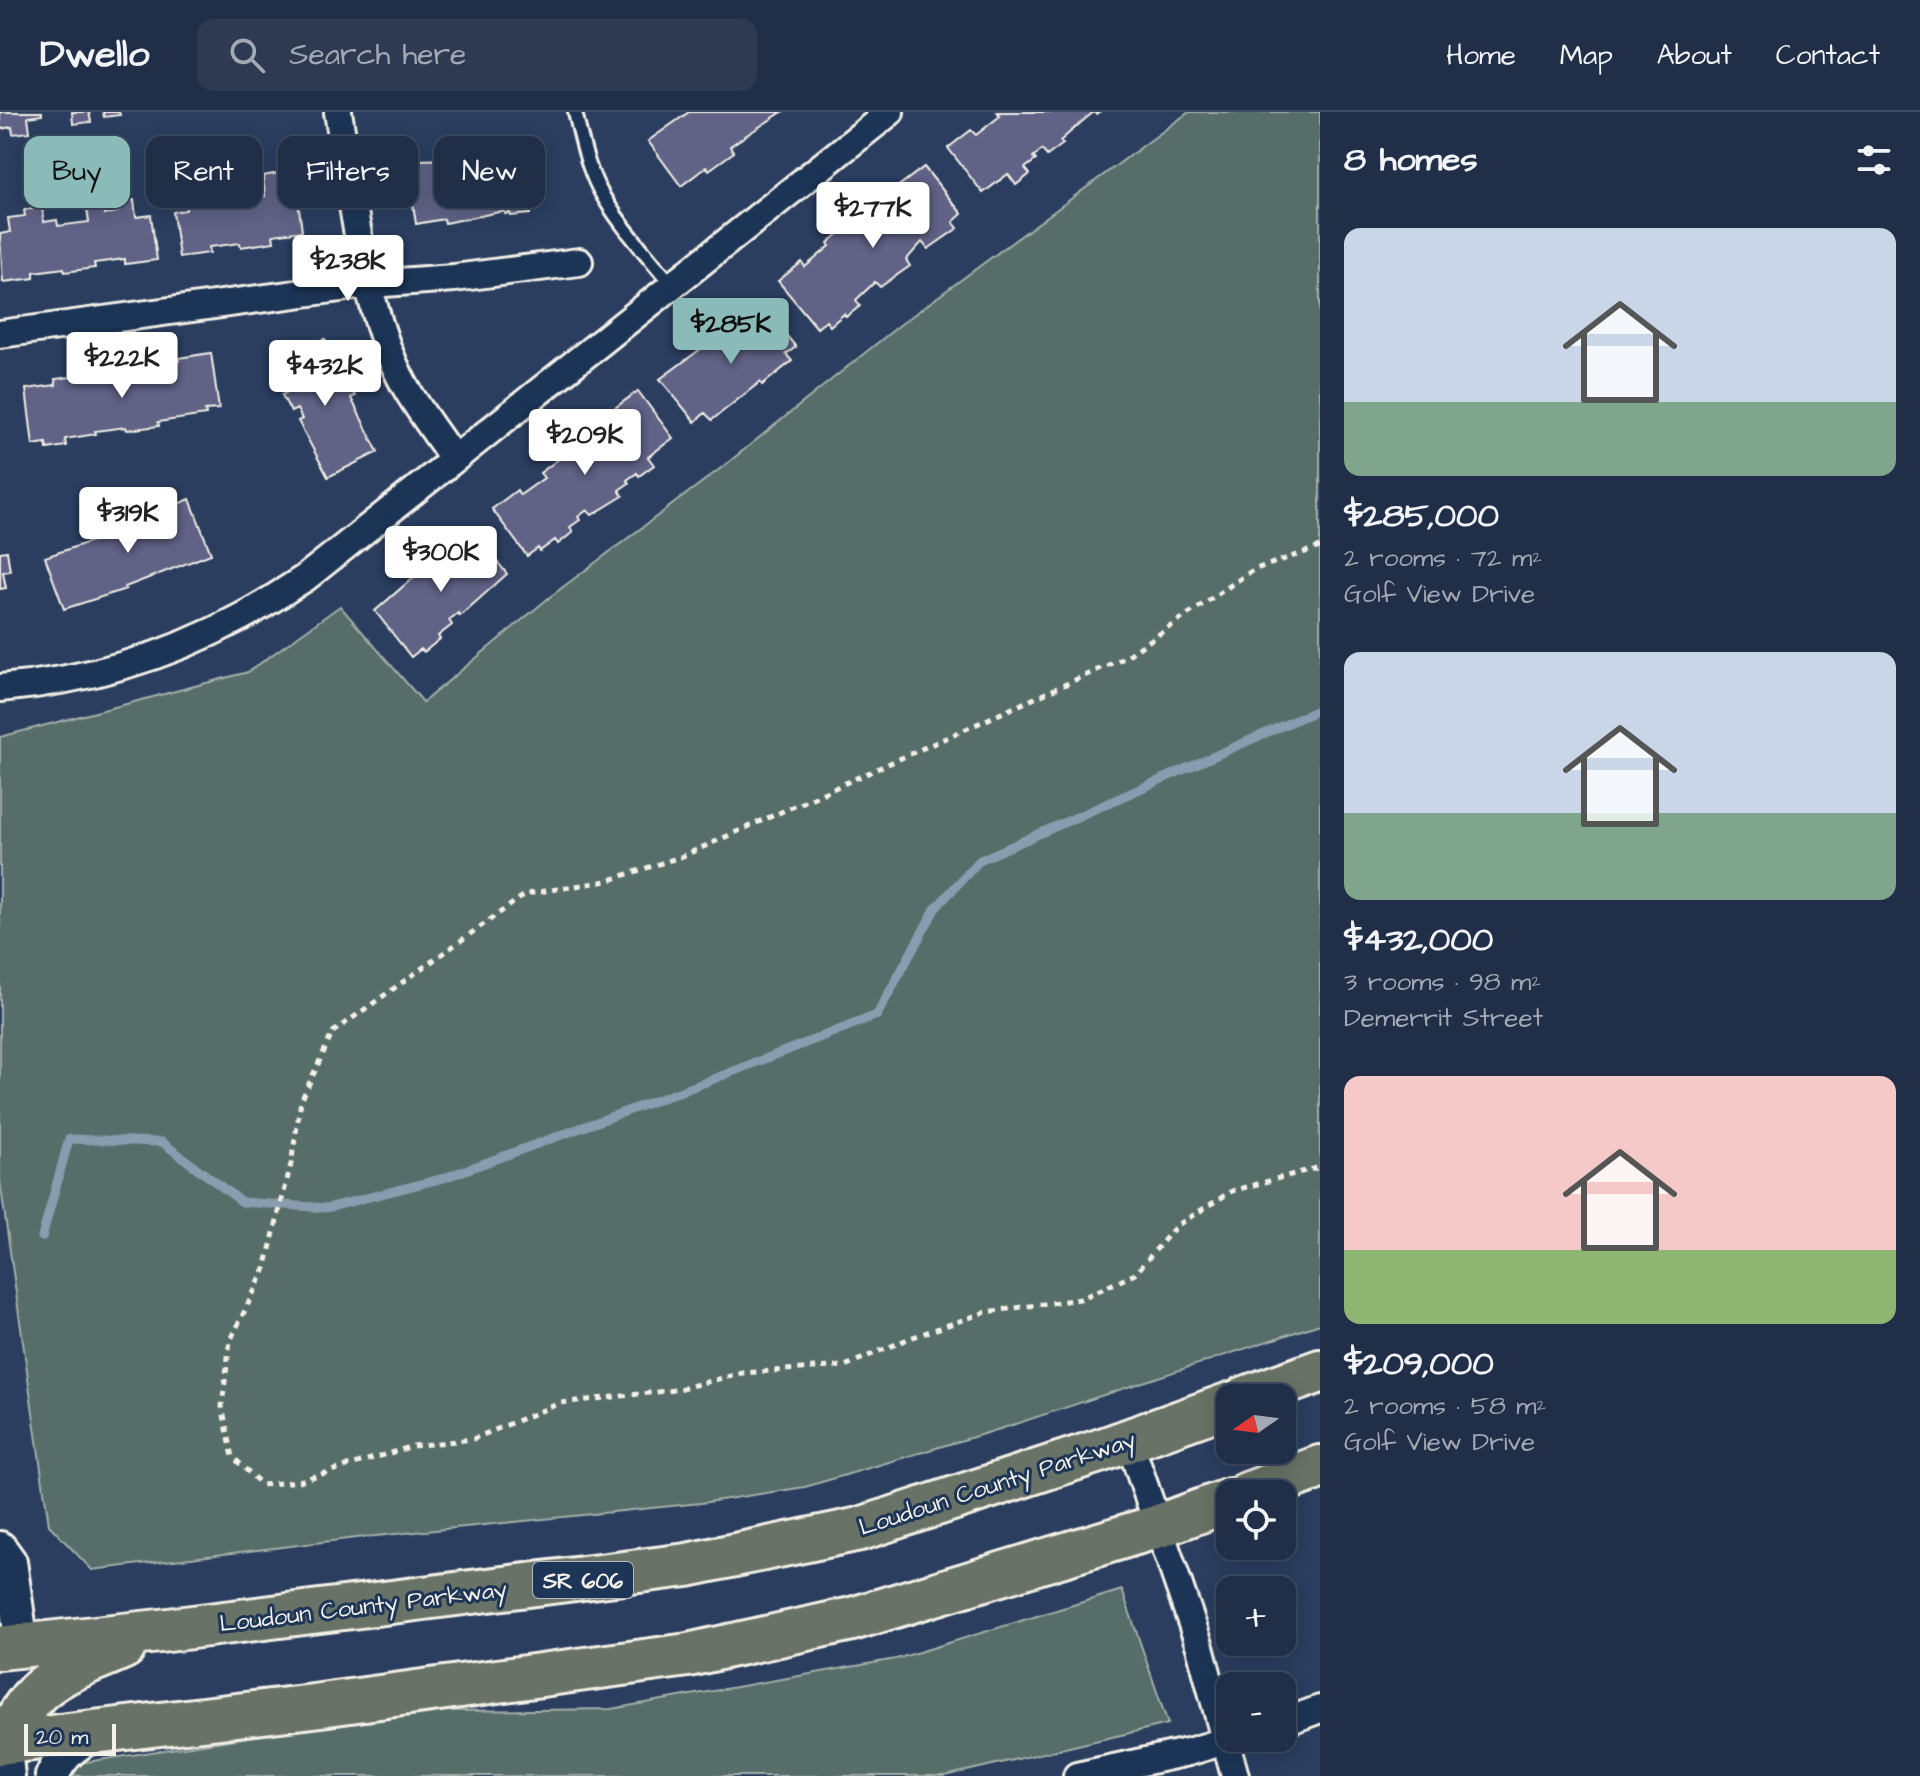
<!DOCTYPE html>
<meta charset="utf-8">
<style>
:root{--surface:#202e48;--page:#2d3a52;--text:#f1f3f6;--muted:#a2a8b4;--line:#3d4a60;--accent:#8bbbb9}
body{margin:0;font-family:"Architects Daughter",sans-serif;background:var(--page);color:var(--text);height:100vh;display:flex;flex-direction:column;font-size:30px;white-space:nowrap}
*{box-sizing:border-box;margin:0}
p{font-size:26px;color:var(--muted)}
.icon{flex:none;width:44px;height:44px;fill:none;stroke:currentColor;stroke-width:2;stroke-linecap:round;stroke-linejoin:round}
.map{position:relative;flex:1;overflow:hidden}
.panel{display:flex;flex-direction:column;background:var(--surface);width:600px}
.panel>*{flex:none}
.hud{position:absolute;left:24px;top:24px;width:760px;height:72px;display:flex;gap:16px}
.needle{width:52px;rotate:256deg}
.buttons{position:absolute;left:1216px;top:1272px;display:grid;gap:16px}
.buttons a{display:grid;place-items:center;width:80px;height:80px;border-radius:16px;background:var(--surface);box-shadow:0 4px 20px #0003,0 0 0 2px var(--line);font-size:40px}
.scale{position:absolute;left:24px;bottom:20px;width:92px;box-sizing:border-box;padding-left:8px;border:4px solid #f4f1e8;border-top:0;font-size:22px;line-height:28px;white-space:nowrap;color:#f4f1e8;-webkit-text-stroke:6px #1d3557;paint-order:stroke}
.price{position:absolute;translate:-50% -68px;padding:0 18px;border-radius:8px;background:#fff;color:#222;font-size:26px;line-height:52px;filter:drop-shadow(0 2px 4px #0008)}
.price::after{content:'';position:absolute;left:50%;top:48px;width:24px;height:18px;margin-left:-12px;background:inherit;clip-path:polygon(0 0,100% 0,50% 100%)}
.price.current{background:var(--accent);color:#111}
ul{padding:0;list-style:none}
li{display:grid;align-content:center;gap:16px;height:424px;padding:0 24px}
li span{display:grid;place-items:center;height:248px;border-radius:16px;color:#555}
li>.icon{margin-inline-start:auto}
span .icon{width:144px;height:144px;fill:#fffc;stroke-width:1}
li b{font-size:34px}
h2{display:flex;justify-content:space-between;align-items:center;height:96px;padding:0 24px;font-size:34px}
.chip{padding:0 28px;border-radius:16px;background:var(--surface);box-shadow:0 4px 20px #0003,0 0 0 2px var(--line);font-size:28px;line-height:72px}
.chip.current{background:var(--accent);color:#111}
header{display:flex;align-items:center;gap:48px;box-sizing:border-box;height:112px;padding:0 40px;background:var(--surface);border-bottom:2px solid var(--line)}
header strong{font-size:38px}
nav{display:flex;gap:44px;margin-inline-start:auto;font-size:28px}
.search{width:560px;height:72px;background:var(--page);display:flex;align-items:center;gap:20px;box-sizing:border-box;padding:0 28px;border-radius:16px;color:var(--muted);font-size:30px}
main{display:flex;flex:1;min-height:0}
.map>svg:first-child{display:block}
.green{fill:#566d69;stroke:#a5afa8;stroke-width:2}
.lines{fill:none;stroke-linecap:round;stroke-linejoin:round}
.stream{stroke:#8a9db0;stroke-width:9}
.building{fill:#616286;stroke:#f4f1e8;stroke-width:2}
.service-casing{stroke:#f4f1e8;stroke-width:18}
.minor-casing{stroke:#f4f1e8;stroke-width:32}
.tertiary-casing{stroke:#f4f1e8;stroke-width:38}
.primary-casing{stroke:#f4f1e8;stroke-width:48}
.path{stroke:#f4f1e8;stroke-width:5;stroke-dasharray:6 6;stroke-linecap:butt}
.service{stroke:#1d3557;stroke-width:12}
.minor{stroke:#1d3557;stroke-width:26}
.tertiary{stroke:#1d3557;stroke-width:32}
.primary{stroke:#697266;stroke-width:42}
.labels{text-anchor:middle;stroke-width:6;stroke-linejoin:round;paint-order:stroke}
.shield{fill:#1d3557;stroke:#b4b9bc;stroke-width:2}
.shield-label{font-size:22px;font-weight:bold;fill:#f4f1e8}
.street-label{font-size:24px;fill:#f4f1e8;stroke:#1d3557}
</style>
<header>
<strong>Dwello</strong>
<div class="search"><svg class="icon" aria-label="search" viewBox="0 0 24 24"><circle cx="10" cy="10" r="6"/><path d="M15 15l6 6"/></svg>Search here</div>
<nav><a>Home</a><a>Map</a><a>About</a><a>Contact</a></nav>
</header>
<main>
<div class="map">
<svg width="1320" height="1664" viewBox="0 0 1320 1664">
<rect width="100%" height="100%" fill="#2b3e60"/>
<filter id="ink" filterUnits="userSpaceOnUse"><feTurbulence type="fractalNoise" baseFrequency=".0125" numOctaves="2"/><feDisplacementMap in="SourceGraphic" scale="16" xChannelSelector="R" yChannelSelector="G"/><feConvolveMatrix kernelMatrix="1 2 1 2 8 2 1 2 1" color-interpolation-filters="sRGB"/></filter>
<g filter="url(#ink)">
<path class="green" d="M1189,0H1320V1212L1000,1317L805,1375L701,1391L356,1426L92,1458L49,1413L0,1069V625L248,560L340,494L423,590L551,484L725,353L901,212Z
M1122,1478L1168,1612L945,1664H74L73,1652L249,1625L450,1599L611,1597L896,1547Z"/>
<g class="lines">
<path class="stream" d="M42,1125L69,1027L162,1030L242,1090L327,1096L444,1066L706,970L877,903L935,797L980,748L1320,597"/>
</g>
<path class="building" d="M0,0H42V3L28,5L30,20L13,22L12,15L0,17Z
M72,0H89L91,10L73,12Z
M103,0H119L120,3L104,5Z
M689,0H782L730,34L734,40L709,58L706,55L681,74L648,29Z
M997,0H1099L1096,2L1094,0L1085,7L1060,29L1063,32L1047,44L1042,38L1033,45L1036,48L1025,56L1030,62L1016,73L1008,62L983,81L948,36L971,18L976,23L1000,4Z
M496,38L497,43L515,40L516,53L531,50L538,96L530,97V102L511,104L510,101L505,102L504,99L445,111L444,107L416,112L409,66L421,64L418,48L454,47L456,62L468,61V56L481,54L480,40Z
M924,55L962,102L953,110L958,116L928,137L922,130L906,148L910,154L880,175L875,170L856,188L860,194L846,205L844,202L830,214L826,209L817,216L778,169L802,150L805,155L830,134L828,131L853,110L855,114L878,95L876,91Z
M279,61L281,75L296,73L302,119L273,123L274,130L241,135L240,131L209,135L210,141L179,145L173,100L186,98L184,79L218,74L220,85L234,83L235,88L265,84L263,64Z
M103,88L104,102L118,100L117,90L134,88L136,105L151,103L157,148L125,152V147L94,151L95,156L65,160L64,156L34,160V166L3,170L0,122L10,120L8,106L25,104L24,98L42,95L44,110L57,108L58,114L89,110L86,90Z
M760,191L796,235L786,242L792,249L762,273L760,270L712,308L705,301L695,310L660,267L713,228L714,230Z
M325,227L355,284L351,286L378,340L328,365L298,309L302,307L297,297L291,300L282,283L287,280L274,253Z
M211,241L219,297L205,298L206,303L158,310L159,314L127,318L126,315L95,319L96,322L65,327L66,334L47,337L46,331L33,333L26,277L56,273L55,267L87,263V261L119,256L120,262L151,257V253L179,249L178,246Z
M638,279L673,326L648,345L654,353L639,364L637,361L627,368L629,371L619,378L623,384L592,403L587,398L578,405L580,408L570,415L573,420L558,432L555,428L540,439L538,436L527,444L492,397L517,378L520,383L544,366L540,361L568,340L571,343L594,326L592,322L605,313L600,307Z
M190,387L211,442L125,475L126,477L64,497L45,445L104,425L102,421L113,416L111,410L131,402L134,410Z
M472,418L507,462L460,504L458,501L449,508L452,513L438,524L440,527L424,540L421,537L411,545L375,499L423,457L424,460L448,441L446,438Z
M7,439L10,459L3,460L6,476L0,477V440Z"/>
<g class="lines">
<defs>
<path id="service" d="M575,0C581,26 587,54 599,77C618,112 647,142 671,172"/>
<path id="minor" d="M338,0C352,83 364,201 405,274C419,299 437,322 453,346
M0,222L370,172L454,166L579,150
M0,576C84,569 167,545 241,505C263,494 284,479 305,466L890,0
M1129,1329L1200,1535L1235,1664
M1282,1611L1320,1597
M1077,1664L1188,1640L1235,1626"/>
<path id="tertiary" d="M0,1436L10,1450L22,1533
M4,1630L8,1664
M52,1664C62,1642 76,1631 97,1621"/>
<path id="primary" d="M1245,1286L1320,1259
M1247,1382L1320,1355
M0,1536L160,1519L687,1453L860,1417L1102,1338L1230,1292
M4,1630C12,1616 20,1600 31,1587C54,1560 92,1550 124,1535
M0,1631L313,1594L688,1543L852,1507L1159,1414L1230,1388"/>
</defs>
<use href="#service" class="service-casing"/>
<use href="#minor" class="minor-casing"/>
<use href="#tertiary" class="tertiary-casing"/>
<use href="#primary" class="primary-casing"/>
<path class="path" d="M1320,435L1253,458L1124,546L683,744L607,769L526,782L333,920L301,989L291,1052L265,1157L230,1229L222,1294L233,1345L262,1373L299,1369L413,1334L473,1327L560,1291L675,1278L742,1261L845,1254L910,1226L986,1200L1080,1187L1135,1162L1176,1114L1232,1079L1320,1055"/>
<use href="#service" class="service"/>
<use href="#minor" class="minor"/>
<use href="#tertiary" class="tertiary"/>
<use href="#primary" class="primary"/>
</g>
</g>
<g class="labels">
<rect class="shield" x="533" y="1450" width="100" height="36" rx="6"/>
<g class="shield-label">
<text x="583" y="1476">SR 606</text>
</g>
<g class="street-label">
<text transform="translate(997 1371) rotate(-18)" y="8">Loudoun County Parkway</text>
<text transform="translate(363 1494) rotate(-7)" y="8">Loudoun County Parkway</text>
</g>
</g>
</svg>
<div class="buttons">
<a><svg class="needle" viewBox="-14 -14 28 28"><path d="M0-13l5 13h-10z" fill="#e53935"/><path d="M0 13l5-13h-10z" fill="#a2a8b4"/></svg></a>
<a><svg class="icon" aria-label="locate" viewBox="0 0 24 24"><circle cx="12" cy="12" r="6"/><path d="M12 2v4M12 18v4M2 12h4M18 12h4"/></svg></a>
<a>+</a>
<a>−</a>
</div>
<div class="scale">20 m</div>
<b class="price" style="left:873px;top:138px">$277K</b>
<b class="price" style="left:348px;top:191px">$238K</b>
<b class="price current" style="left:731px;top:254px">$285K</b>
<b class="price" style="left:122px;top:288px">$222K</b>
<b class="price" style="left:325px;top:296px">$432K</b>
<b class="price" style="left:585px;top:365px">$209K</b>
<b class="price" style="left:128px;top:443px">$319K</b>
<b class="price" style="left:441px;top:482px">$300K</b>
<div class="hud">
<a class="chip current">Buy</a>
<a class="chip">Rent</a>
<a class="chip">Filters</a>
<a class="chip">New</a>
</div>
</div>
<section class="panel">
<h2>8 homes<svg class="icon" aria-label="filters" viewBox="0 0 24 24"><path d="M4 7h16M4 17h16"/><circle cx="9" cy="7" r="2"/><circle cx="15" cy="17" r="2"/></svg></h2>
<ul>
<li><span style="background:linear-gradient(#c9d6e8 70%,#7fa58c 0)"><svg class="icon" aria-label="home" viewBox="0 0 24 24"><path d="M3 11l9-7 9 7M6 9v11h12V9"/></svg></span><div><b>$285,000</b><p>2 rooms · 72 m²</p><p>Golf View Drive</p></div></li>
<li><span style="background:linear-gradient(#c9d6e8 65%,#7fa58c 0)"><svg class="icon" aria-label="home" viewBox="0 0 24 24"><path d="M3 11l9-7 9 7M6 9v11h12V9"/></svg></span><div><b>$432,000</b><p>3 rooms · 98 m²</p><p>Demerrit Street</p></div></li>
<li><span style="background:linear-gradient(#f6c9c9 70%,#8fb573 0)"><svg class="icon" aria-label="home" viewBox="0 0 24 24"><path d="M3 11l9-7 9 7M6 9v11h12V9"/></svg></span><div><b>$209,000</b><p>2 rooms · 58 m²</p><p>Golf View Drive</p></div></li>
</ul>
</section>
</main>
